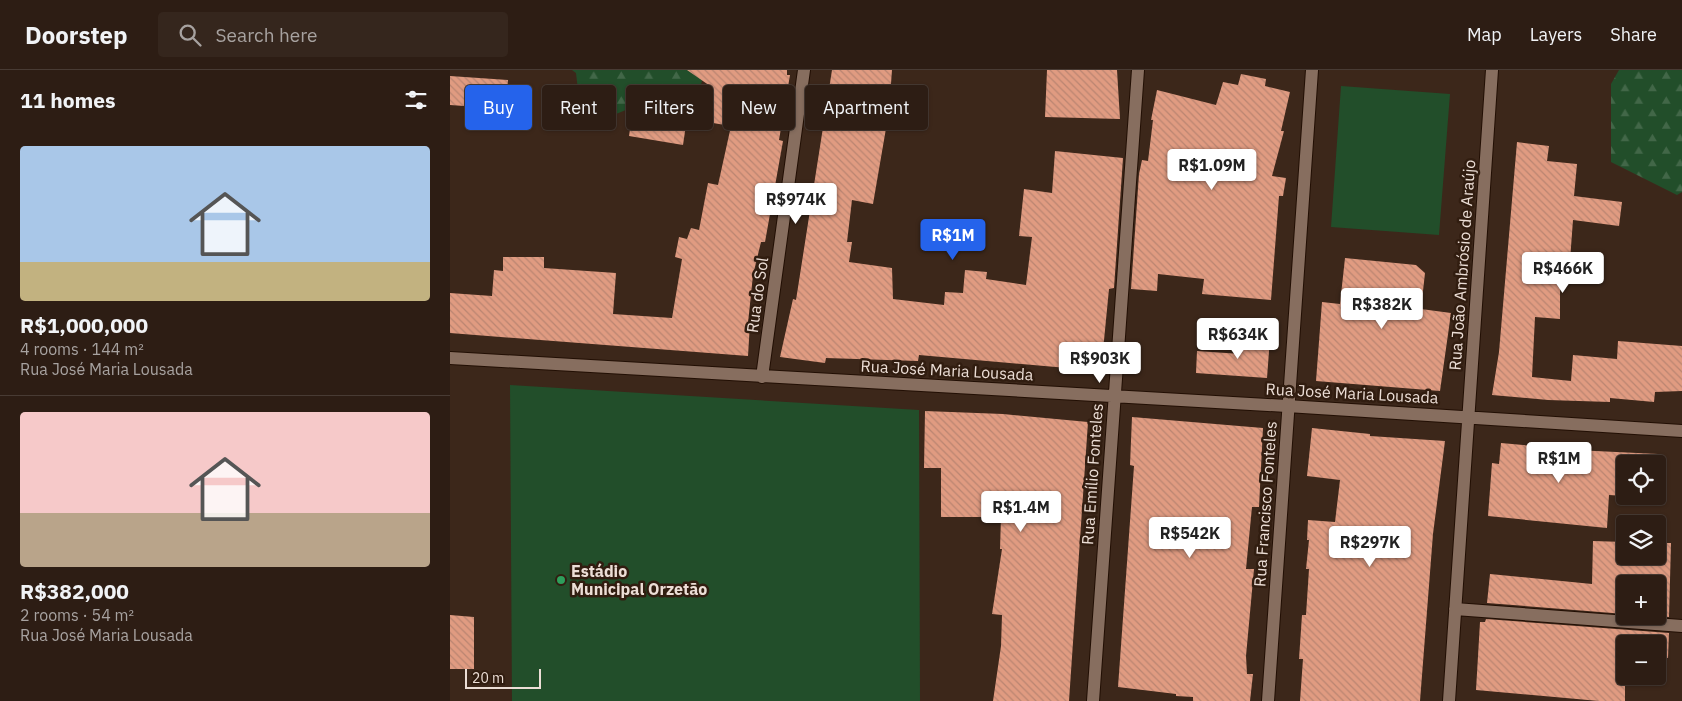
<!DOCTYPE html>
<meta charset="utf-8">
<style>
:root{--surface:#2d1d14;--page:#35261d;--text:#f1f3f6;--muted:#a7a2a0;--line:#483b34;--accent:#2563eb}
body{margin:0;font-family:"IBM Plex Sans",sans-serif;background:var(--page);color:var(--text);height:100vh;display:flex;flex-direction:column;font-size:19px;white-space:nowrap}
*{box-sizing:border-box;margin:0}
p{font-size:16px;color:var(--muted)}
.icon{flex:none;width:28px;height:28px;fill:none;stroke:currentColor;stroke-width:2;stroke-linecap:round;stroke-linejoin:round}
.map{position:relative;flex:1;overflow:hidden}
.side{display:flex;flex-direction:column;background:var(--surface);width:450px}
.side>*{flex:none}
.guide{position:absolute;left:15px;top:15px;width:475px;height:45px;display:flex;gap:10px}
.buttons{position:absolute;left:1166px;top:385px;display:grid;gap:10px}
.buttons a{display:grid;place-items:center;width:50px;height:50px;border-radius:5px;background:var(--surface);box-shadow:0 1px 4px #0004,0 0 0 1px var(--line);font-size:25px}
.scale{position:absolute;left:15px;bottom:12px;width:76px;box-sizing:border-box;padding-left:5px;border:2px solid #ecded6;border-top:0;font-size:14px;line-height:18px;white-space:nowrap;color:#ecded6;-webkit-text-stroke:4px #311d10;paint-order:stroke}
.price{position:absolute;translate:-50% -42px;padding:0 11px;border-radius:5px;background:#fff;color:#222;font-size:16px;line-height:32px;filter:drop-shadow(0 1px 2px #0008)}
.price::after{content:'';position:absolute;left:50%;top:30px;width:15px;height:11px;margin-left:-8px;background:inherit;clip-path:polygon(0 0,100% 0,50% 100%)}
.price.selected{background:var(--accent);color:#fff}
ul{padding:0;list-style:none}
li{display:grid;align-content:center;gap:10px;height:265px;padding:0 20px}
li+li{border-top:1px solid var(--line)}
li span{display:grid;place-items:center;height:155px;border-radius:5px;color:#555}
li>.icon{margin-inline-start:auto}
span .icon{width:90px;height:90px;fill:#fffc;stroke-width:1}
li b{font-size:21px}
h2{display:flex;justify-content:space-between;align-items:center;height:60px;padding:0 20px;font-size:21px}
.tag{padding:0 18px;border-radius:5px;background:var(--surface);box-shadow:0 1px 4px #0004,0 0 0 1px var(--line);font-size:18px;line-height:45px}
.tag.selected{background:var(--accent);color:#fff}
header{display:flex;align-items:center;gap:30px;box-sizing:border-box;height:70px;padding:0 25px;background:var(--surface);border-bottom:1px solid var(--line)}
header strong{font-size:24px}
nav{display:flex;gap:28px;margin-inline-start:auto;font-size:18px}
.search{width:350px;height:45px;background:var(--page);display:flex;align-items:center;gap:12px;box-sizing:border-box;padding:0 18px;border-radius:5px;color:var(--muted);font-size:19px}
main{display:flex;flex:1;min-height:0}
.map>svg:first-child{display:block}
.forest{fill:url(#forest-firs)}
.pitch{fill:#224e2a}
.building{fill:url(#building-back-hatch)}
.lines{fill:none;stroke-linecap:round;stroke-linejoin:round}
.minor-casing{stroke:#220f04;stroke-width:14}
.minor{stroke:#876e5f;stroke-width:12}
.leisure-dot{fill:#2e9e5b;stroke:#311d10;stroke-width:2}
.labels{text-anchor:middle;stroke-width:5;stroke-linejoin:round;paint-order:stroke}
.street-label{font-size:16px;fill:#ecded6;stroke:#311d10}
.poi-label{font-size:16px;font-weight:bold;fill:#ecded6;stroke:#311d10;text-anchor:start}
</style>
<header>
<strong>Doorstep</strong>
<div class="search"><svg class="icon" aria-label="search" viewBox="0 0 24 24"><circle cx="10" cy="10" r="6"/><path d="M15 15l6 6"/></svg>Search here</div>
<nav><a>Map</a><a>Layers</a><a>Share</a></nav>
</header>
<main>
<section class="side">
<h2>11 homes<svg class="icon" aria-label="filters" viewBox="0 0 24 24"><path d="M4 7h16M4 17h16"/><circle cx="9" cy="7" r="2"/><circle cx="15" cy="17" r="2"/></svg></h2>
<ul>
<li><span style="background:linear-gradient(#a9c7e8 75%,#c2b280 0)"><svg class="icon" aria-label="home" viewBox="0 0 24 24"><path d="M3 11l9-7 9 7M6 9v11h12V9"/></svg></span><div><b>R$1,000,000</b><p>4 rooms · 144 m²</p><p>Rua José Maria Lousada</p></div></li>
<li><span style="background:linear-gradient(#f6c9c9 65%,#b9a48a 0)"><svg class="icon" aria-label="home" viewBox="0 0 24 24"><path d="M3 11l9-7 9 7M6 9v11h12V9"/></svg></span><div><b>R$382,000</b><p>2 rooms · 54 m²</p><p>Rua José Maria Lousada</p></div></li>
</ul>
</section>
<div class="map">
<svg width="1232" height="631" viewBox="0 0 1232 631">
<defs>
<pattern id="forest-firs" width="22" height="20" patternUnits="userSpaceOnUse" patternTransform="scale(1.25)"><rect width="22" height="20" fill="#224e2a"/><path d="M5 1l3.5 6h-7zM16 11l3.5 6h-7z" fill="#426748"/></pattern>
<pattern id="building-back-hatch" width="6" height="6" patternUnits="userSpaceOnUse" patternTransform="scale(1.25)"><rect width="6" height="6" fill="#e09b81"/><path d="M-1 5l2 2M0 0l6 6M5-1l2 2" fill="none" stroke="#ba8571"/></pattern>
</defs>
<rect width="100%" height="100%" fill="#3c271a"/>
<path class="forest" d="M122,0H255L246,32L230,45L188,35L166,44H146L129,28L126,3Z
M1169,0H1232V122L1227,125L1161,92V14Z"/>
<path class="pitch" d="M891,16L1000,24L989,165L881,157Z
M60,315L469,340L470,631H62Z"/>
<path class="building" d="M237,0H337V5H340L329,70L333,71L315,172H311L303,205L298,253H300L298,286L0,263V223L42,226L44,200L53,201V187H94V198L166,203L163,244L222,248L232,189L225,187L229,167L237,169L241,158L249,160L258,113L268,115L281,56L257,52L263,18Z
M382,0H442L439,41L423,134L402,130L397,172H402L399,192L442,198L443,229L494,235L495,222L513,223L515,200L537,202L536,209L576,215L582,167L569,166L574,119L602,123L605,81L673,88L664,218L659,219L651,301L469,285L468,291L376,288L375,293L330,287L343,229L346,230Z
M597,0H667L670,49L595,47Z
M791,4L816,9L815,16L840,22L831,61H834L822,106L836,108L833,126H829L821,230L752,224L754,209L708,204L707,221L681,219L689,104L692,90L698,91L703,50H701L707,20L766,35L773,12L788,15Z
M0,6L58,10L56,39L0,35Z
M182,46L236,55L233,75L179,66Z
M1067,72L1099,76L1097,91L1127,94L1124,126L1172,132L1169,156L1123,150L1119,204H1110V249L1085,247L1082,307L1121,311L1123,285L1167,289L1168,271L1232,276V321L1205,322L1204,332L1160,328V332L1098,330L1042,325L1049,282Z
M895,188L966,195L975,203L971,239L1001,243L990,321L866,311L872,232L890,234Z
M793,266L820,268L817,308L746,303L747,281L791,284Z
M475,341L553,344L638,352L619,631H543L551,576L552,545L542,544L552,479H550L551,447H491V398H474Z
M682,347L813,358L809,437H802L796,499H804L796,586L797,604H803L800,631H743V627L726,626V624L668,617L684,396L680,395Z
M862,358L920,364V366L995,371L983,464L970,631H850L853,589H849L852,545H856L859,499H856L859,470H857L858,450L885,452L890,410L857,406Z
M1051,373L1125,380L1208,384L1207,394H1175V426L1159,425L1157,458L1038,446L1042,393L1049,394Z
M1143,471L1175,472V486H1208V473H1221L1219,547L1208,546V514H1175V544L1037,533L1040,504L1142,514Z
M0,545L24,547V599H0Z
M1036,549L1219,563L1218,588H1208V574H1175V631H1149L1026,620L1030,552H1035Z"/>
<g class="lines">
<defs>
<path id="minor" d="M0,288L837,336L1232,361
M312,307L354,0
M1005,539L1232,556
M643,631L688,0
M818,631L862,0
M999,631L1042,0"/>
</defs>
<use href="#minor" class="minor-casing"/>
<use href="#minor" class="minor"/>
</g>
<circle class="leisure-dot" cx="111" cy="510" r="5"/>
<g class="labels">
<g class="street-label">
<text transform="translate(1012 195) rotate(-86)" y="6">Rua João Ambrósio de Araújo</text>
<text transform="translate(307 225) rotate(-82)" y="6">Rua do Sol</text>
<text transform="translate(497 300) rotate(3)" y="6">Rua José Maria Lousada</text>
<text transform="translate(902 323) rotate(3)" y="6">Rua José Maria Lousada</text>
<text transform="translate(642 404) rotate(-86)" y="6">Rua Emílio Fonteles</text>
<text transform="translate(815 434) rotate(-86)" y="6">Rua Francisco Fonteles</text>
</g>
<g class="poi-label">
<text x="121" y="507">Estádio<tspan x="121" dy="18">Municipal Orzetão</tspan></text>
</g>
</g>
</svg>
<div class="buttons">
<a><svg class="icon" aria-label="locate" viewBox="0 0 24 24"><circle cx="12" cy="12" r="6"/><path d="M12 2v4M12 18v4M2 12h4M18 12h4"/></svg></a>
<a><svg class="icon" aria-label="layers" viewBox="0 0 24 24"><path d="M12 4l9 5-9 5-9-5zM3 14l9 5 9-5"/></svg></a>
<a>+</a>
<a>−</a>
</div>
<div class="scale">20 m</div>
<b class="price" style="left:762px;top:121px">R$1.09M</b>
<b class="price" style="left:346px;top:155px">R$974K</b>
<b class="price selected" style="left:503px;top:191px">R$1M</b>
<b class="price" style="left:1113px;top:224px">R$466K</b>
<b class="price" style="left:932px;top:260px">R$382K</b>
<b class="price" style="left:788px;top:290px">R$634K</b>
<b class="price" style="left:650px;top:314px">R$903K</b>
<b class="price" style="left:1109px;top:414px">R$1M</b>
<b class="price" style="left:571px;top:463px">R$1.4M</b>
<b class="price" style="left:740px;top:489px">R$542K</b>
<b class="price" style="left:920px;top:498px">R$297K</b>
<div class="guide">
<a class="tag selected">Buy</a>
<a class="tag">Rent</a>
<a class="tag">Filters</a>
<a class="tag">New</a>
<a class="tag">Apartment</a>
</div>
</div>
</main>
